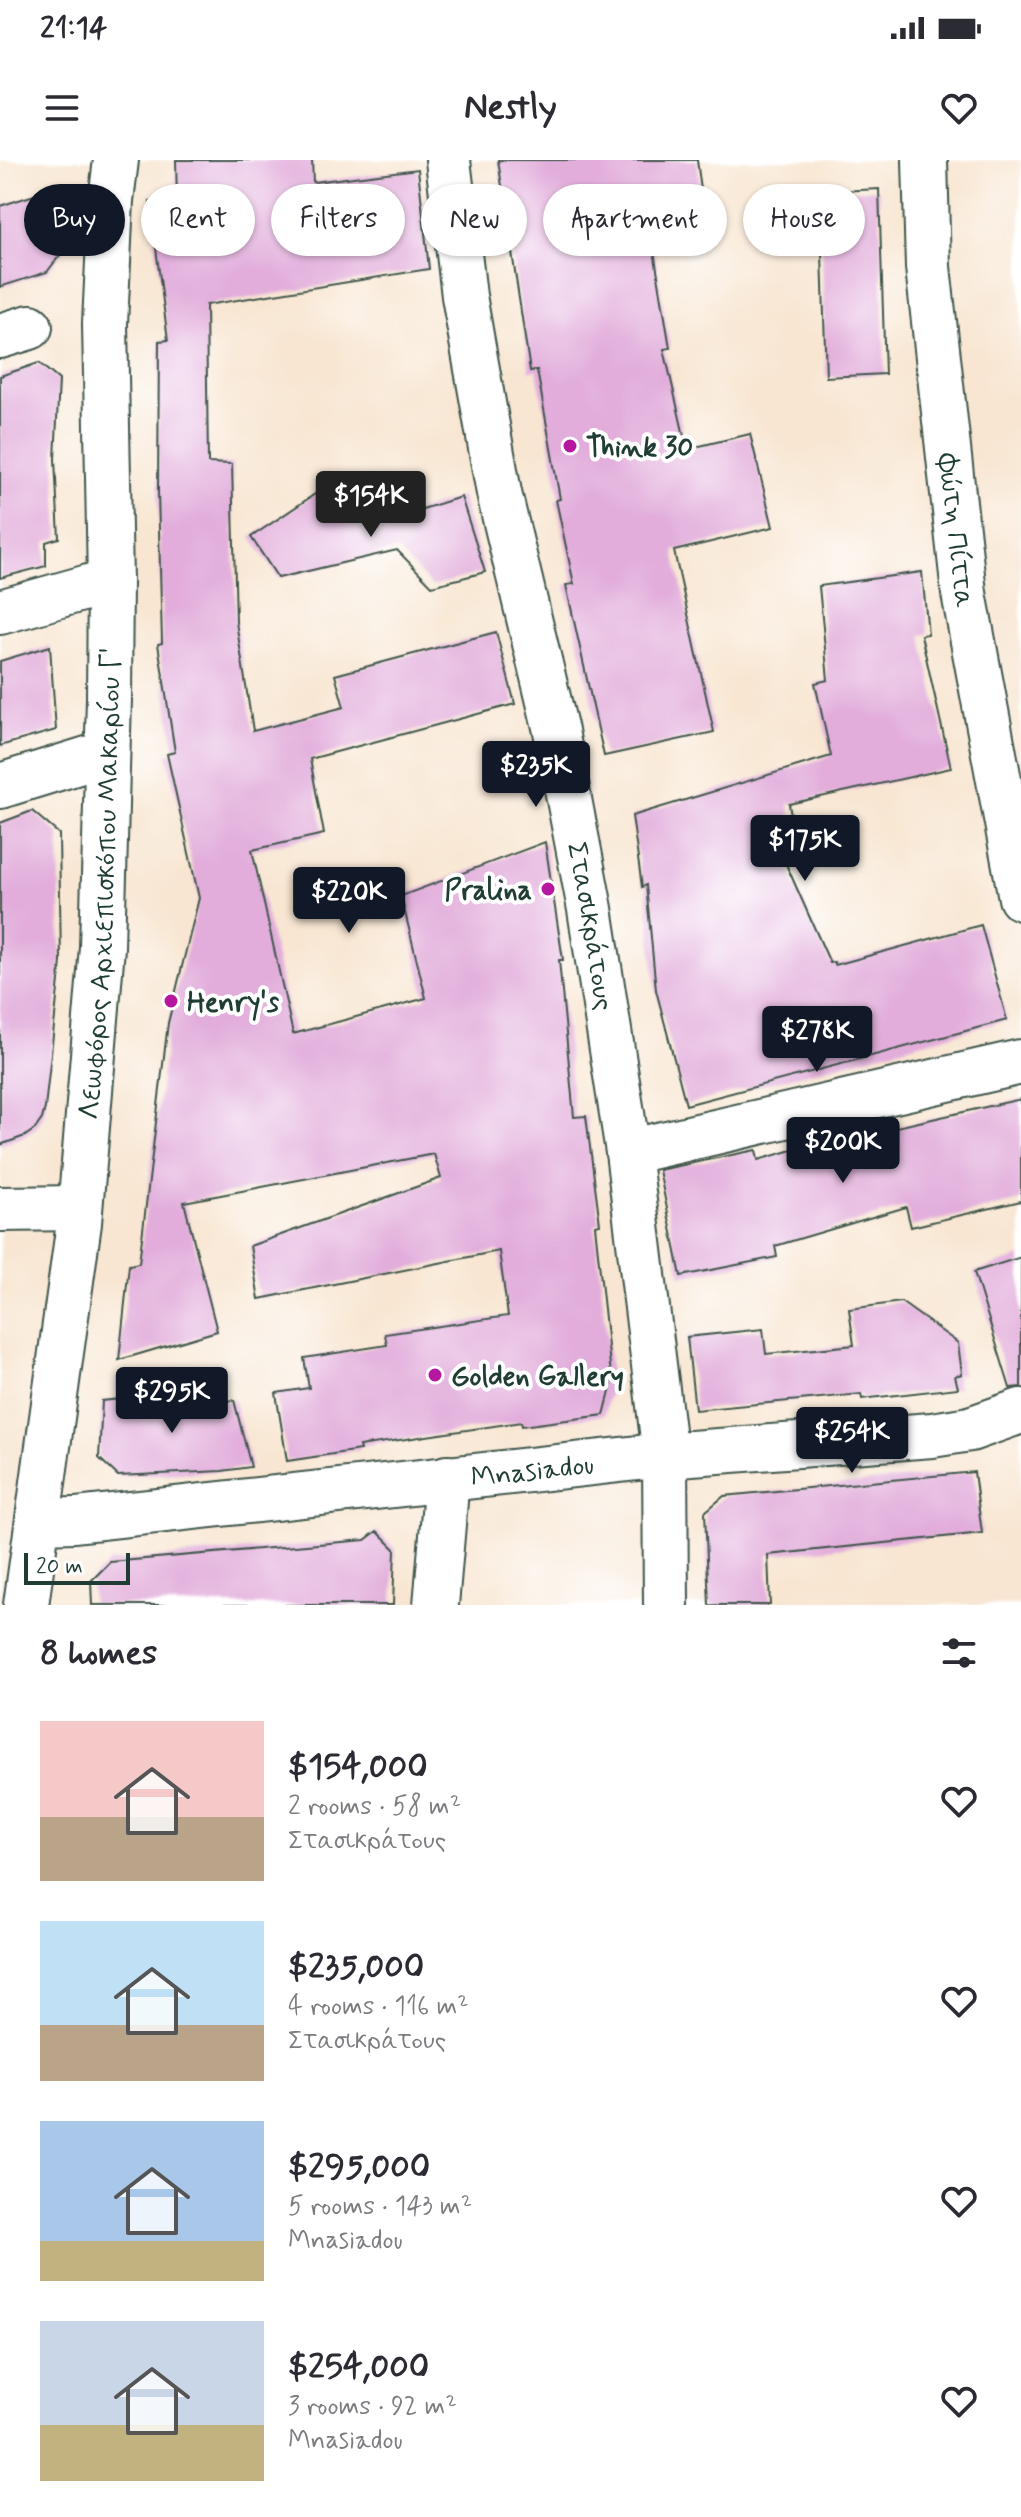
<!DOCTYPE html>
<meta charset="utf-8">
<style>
:root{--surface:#fff;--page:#f7f7f7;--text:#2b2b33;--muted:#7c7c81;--accent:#111827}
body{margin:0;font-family:Mynerve,sans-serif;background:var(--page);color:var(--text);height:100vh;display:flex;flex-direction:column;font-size:30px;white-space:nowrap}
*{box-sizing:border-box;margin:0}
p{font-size:26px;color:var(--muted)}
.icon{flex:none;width:44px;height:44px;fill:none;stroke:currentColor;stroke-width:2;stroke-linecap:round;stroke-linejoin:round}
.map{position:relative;height:1445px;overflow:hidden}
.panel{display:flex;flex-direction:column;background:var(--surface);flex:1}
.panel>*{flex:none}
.hud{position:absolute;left:24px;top:24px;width:974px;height:72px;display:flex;gap:16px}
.scale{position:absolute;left:24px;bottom:20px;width:106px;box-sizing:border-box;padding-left:8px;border:4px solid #1f3d34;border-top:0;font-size:22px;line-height:28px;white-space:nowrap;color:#1f3d34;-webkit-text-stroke:6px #fff;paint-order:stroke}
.price{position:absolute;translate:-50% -68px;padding:0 18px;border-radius:8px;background:var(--accent);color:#fff;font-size:26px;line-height:52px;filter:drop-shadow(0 2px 4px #0008)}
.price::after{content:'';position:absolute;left:50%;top:48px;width:24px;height:18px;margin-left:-12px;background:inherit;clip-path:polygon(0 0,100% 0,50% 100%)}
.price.selected{background:#222;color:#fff}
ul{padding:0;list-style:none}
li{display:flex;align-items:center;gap:24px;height:200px;padding:0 40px}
li span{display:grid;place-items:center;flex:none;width:224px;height:160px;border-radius:0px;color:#555}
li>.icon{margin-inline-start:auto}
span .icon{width:96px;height:96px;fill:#fffc;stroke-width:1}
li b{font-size:34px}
h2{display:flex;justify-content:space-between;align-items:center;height:96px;padding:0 40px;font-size:34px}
.pill{padding:0 28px;border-radius:36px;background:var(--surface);box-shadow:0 2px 6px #0004;font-size:28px;line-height:72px}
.pill.selected{background:var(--accent);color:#fff}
.status{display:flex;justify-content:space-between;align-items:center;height:56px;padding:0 40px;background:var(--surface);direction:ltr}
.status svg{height:22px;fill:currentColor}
header{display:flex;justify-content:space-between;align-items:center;height:104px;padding:0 40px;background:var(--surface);font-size:36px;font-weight:800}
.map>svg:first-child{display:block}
.building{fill:#e2addb}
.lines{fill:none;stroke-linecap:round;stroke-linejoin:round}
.minor-casing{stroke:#40564c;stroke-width:48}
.minor{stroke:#fff;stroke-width:44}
.poi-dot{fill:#b5179e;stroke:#fff;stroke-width:3}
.labels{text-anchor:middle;stroke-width:8;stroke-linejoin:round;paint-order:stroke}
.poi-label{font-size:28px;font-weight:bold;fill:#1f3d34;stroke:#fff;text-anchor:start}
.street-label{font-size:28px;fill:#1f3d34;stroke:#fff}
</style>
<div class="status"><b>21:14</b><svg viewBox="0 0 49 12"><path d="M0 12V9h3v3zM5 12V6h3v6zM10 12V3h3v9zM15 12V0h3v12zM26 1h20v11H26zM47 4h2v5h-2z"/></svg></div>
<header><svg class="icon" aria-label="menu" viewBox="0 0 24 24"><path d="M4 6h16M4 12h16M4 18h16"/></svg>Nestly<svg class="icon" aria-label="heart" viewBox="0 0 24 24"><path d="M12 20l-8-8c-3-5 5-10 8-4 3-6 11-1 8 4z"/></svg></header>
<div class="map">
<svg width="1021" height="1445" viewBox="0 0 1021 1445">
<rect width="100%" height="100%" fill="#fff"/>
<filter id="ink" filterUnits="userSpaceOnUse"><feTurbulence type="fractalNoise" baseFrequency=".0125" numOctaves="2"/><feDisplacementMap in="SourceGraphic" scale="16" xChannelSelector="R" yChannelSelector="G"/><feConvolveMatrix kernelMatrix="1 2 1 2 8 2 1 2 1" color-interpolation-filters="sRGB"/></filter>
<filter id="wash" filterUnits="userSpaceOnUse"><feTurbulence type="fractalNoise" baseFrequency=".006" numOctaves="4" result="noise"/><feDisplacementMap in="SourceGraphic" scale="32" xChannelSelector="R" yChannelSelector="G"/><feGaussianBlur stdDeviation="1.8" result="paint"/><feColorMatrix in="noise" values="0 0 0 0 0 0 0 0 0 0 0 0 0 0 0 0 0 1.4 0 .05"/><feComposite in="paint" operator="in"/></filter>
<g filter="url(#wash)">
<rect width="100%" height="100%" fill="#f8e6d2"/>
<g id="blocks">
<path class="building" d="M176,0H312L313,22L418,9L429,109L206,145L208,303L232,304L236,462L253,571L344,547L335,515L496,472L515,544L310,599L324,674L252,690L293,874L426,838L401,736L545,682L563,800H559L574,957L586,956L600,1064L595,1065L612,1224L604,1255L522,1266L521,1262L359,1286L360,1290L287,1301L276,1233L309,1228L304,1198L387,1185L385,1174L508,1156L499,1091L259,1139L250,1086L441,1018L434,994L184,1042L217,1171L119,1200L129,1105L139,1103L168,863L199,738L167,594L175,592L158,484L162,483L158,332L159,181L168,180L150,42L177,39Z
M498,0H697L705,60L650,67L670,188L664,189L687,289L750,274L773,367L674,391L714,572L604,596L566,425L574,424L556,340L560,339L537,210L530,211Z
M53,29L69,36L63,91L47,112L0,127V46Z
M879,29L885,214L826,217L820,32Z
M39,203L59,220L55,299L59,378L46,382V406L0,418V216Z
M327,326L371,365L461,337L485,412L432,426L397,390L278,418L251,377Z
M922,412L928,474L921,475L951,608L789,644L795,680L778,686L830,803L834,802L835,805L981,765L1007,860L686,945L656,830L646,725L642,727L632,656L831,596L815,523L828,520L819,426Z
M50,486L56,570L0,586V501Z
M32,651L59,674L61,802L45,948L42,959L35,969L25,976L0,985V663Z
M1021,939V1041L911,1067L906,1047L775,1086L777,1097L681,1116L659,1010L756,990L758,1000L869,968L870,973Z
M1021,1097V1227L1010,1228L974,1112Z
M901,1142L958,1183L962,1214L955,1216L958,1228L862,1239L861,1234L695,1250L687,1177L763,1169L766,1194L854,1185L849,1149Z
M216,1229L218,1242L234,1240L251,1307L222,1311L118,1316L99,1298L102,1241Z
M974,1312L982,1373L768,1395L770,1445H709L705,1352L724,1336Z
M377,1371L395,1389L393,1445H92L91,1421L110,1402L365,1380Z"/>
</g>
</g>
<g filter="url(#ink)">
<use href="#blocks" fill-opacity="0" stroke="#40564c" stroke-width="2"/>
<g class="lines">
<defs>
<g id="minor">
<path id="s1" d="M448,0L464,136L499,333L556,571L590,749L628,992L665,1295L666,1445"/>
<path id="s2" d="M925,0L928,107L964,433L1021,738"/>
<path d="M0,176L30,167"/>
<path d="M0,452L110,421"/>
<path d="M0,626L107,593"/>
<path d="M628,992L1021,902"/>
<path d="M0,1049L80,1048"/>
<path id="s3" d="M39,1361L75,1360L665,1295L932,1275L970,1269L1021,1251"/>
<path id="s4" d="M26,1445L79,1063L102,787L109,538L110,421L105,164L111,40L116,0"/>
<path d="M436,1445L447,1318"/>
</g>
</defs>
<use href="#minor" class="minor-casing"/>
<use href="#minor" class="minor"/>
</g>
</g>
<g class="poi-dot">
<circle cx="570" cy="286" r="8"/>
<circle cx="548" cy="729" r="8"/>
<circle cx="171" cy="841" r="8"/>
<circle cx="435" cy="1215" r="8"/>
</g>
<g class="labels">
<g class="poi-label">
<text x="586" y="296">Think 30</text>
<text x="532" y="739" text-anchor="end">Pralina</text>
<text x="187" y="851">Henry's</text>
<text x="451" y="1225">Golden Gallery</text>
</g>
<g class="street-label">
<text dy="10" stroke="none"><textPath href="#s2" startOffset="372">Φώτη Πίττα</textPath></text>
<text dy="10" stroke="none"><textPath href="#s4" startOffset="726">Λεωφόρος Αρχιεπισκόπου Μακαρίου Γ'</textPath></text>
<text dy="10" stroke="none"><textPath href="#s1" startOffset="780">Στασικράτους</textPath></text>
<text dy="10" stroke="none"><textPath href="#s3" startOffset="496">Mnasiadou</textPath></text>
</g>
</g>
</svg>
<div class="scale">20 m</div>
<b class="price selected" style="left:371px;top:379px">$154K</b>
<b class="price" style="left:536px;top:649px">$235K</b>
<b class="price" style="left:805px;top:723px">$175K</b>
<b class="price" style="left:349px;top:775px">$220K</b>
<b class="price" style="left:817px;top:914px">$278K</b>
<b class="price" style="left:843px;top:1025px">$200K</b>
<b class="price" style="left:172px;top:1275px">$295K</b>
<b class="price" style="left:852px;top:1315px">$254K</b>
<div class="hud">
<a class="pill selected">Buy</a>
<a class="pill">Rent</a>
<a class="pill">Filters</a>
<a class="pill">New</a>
<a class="pill">Apartment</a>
<a class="pill">House</a>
</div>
</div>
<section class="panel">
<h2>8 homes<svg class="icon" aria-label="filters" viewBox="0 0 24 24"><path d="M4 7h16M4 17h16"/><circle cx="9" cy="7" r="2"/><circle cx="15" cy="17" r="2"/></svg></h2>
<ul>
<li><span style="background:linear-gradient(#f6c9c9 60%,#b9a48a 0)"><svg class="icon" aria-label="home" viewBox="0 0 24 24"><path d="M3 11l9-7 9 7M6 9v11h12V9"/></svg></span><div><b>$154,000</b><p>2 rooms · 58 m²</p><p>Στασικράτους</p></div><svg class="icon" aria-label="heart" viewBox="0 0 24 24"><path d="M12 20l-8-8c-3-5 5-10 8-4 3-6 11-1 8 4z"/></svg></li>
<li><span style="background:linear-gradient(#bfe0f5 65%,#b9a48a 0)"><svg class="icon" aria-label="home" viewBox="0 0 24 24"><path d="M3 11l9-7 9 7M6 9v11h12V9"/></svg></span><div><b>$235,000</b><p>4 rooms · 116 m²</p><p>Στασικράτους</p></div><svg class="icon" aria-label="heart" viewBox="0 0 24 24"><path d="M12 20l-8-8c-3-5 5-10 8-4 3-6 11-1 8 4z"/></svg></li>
<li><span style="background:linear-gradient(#a9c7e8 75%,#c2b280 0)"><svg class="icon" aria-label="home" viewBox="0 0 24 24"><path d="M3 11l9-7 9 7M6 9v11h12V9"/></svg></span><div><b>$295,000</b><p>5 rooms · 143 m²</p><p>Mnasiadou</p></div><svg class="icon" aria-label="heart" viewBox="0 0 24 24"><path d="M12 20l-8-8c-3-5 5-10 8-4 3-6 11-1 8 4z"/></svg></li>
<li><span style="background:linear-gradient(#c9d6e8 65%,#c2b280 0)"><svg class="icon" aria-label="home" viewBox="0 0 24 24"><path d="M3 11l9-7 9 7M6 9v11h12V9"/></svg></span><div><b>$254,000</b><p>3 rooms · 92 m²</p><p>Mnasiadou</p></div><svg class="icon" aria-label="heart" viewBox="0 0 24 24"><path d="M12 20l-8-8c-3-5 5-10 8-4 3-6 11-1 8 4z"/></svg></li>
</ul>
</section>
